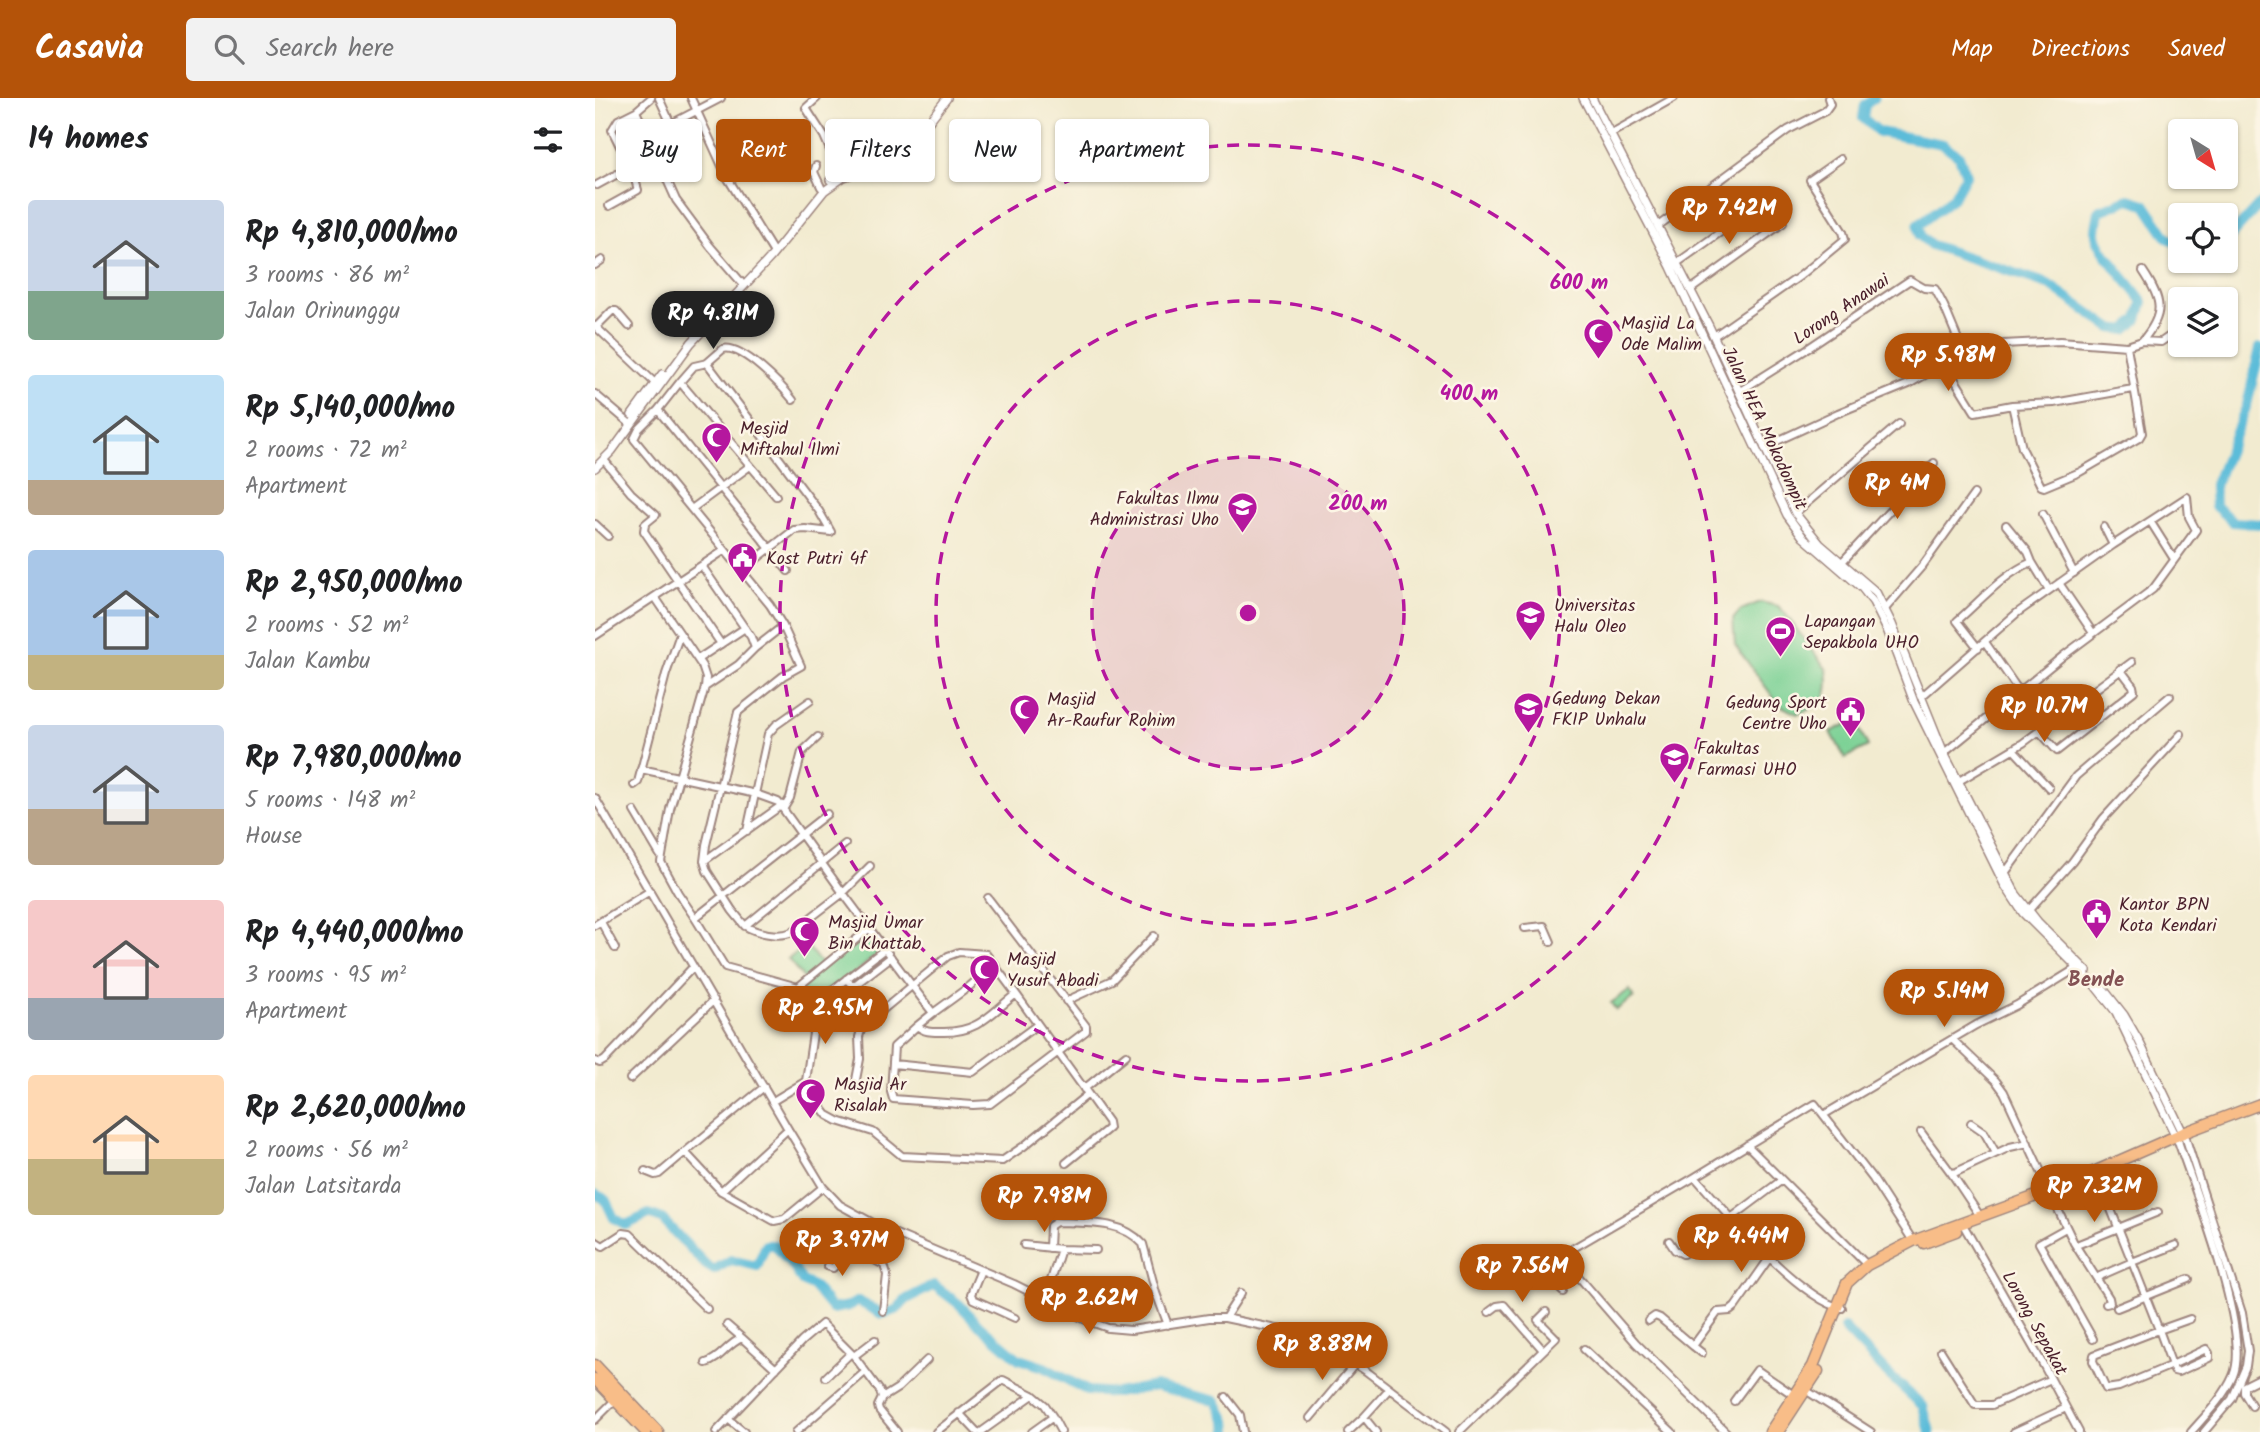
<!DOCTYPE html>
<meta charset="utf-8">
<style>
:root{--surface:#fff;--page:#f2f2f2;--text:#202124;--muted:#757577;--accent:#b45309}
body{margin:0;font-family:Kalam,sans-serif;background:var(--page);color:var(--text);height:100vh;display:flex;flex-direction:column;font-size:26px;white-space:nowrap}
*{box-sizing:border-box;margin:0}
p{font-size:23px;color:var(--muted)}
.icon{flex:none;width:38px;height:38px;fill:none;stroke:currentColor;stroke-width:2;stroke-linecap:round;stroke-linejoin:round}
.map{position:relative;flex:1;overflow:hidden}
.panel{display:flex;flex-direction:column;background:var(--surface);width:595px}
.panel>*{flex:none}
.guide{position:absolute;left:21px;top:21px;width:665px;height:63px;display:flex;gap:14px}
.needle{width:46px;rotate:143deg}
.tools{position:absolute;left:1573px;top:21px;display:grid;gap:14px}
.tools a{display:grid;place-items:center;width:70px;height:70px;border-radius:7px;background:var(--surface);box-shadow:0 2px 5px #0004;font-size:35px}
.price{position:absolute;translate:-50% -60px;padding:0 16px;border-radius:24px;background:var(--accent);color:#fff;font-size:23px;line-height:46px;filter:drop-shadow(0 2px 4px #0008)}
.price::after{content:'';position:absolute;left:50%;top:42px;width:21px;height:16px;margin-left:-10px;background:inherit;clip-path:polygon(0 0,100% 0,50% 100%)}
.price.active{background:#222;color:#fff}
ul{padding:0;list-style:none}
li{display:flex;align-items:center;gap:21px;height:175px;padding:0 28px}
li span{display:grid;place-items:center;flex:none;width:196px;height:140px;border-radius:7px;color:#555}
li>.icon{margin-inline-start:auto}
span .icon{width:84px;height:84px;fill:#fffc;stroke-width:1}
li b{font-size:30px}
h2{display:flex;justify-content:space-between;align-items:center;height:84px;padding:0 28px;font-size:30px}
.tag{padding:0 24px;border-radius:7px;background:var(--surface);box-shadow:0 2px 5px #0004;font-size:24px;line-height:63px}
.tag.active{background:var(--accent);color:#fff}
header{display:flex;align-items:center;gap:42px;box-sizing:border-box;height:98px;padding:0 35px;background:var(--accent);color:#fff}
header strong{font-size:33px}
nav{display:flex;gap:38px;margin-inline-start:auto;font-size:24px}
.search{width:490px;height:63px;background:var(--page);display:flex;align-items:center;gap:18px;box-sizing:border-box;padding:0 24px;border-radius:7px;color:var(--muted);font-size:26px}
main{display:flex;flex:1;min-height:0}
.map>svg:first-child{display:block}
.green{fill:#7cd195;stroke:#637860;stroke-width:2}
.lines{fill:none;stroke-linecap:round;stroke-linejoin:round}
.river{stroke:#5bbcd9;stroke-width:10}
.minor-casing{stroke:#9e857e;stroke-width:10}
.tertiary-casing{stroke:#9e857e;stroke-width:10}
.trunk-casing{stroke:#9e857e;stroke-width:13}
.minor{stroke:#fff;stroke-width:6}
.tertiary{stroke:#fff;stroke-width:7}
.trunk{stroke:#f8bd88;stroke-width:10}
.ring{fill:none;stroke:#b5179e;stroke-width:3.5;stroke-dasharray:12 9}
.labels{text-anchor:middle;stroke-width:5;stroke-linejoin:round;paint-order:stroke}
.street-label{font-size:18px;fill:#4a1f2b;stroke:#fcf5e5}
.poi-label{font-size:18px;fill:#4a1f2b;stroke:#fcf5e5;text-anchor:start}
.quarter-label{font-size:21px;font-weight:bold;fill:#835153;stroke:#fcf5e5}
.centre{fill:#b5179e;stroke:#fcf5e5;stroke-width:3.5}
.ring-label{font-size:21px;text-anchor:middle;font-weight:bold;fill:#b5179e;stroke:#fcf5e5;stroke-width:5;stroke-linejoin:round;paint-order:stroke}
</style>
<header>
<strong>Casavia</strong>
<div class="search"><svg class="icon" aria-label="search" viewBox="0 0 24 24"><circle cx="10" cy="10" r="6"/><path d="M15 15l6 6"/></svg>Search here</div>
<nav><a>Map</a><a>Directions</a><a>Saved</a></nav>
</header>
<main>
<section class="panel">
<h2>14 homes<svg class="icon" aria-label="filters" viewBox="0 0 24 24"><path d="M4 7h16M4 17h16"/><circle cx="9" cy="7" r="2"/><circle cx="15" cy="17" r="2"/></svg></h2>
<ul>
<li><span style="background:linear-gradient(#c9d6e8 65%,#7fa58c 0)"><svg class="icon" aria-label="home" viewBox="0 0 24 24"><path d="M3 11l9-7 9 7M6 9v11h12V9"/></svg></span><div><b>Rp 4,810,000/mo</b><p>3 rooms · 86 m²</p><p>Jalan Orinunggu</p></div></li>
<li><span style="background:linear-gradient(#bfe0f5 75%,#b9a48a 0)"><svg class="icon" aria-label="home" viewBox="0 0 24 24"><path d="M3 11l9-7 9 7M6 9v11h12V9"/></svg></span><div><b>Rp 5,140,000/mo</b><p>2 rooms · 72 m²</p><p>Apartment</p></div></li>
<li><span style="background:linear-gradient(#a9c7e8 75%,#c2b280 0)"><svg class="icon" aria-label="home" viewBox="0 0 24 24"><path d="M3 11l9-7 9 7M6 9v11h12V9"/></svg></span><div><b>Rp 2,950,000/mo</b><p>2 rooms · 52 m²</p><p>Jalan Kambu</p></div></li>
<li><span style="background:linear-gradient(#c9d6e8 60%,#b9a48a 0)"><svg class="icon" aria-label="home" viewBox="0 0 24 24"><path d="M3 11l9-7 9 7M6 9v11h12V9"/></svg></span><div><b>Rp 7,980,000/mo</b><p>5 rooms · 148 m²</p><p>House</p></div></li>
<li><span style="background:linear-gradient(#f6c9c9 70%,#9aa5b1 0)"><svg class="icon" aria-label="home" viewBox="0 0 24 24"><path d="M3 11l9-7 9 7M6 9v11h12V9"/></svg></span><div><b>Rp 4,440,000/mo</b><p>3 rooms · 95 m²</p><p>Apartment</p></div></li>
<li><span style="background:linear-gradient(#ffd9b3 60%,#c2b280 0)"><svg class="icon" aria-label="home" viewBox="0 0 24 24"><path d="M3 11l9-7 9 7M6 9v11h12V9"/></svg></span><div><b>Rp 2,620,000/mo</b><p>2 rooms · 56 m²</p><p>Jalan Latsitarda</p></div></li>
</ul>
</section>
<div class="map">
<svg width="1665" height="1334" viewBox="0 0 1665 1334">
<rect width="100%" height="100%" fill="#fcf5e5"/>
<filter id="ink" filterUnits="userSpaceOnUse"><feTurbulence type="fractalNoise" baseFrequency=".0143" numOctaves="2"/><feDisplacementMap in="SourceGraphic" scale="14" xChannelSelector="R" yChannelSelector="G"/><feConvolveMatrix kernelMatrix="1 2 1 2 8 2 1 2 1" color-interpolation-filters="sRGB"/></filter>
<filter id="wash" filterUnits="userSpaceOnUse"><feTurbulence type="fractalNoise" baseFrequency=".00686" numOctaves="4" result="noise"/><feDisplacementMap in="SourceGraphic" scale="28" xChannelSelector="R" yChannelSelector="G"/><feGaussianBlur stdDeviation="1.57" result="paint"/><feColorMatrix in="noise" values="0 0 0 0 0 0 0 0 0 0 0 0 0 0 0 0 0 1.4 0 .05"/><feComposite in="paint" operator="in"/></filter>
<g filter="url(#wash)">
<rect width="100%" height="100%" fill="#f2ebd0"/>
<path class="green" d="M1165,504L1183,508L1189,514L1232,572C1236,600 1228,608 1202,616L1184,607L1140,547L1138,521L1146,512Z
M1260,622L1273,648L1250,660L1236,634Z
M275,830L290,850L220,908L203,889L211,883L193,861L212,848L228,868Z
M1034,892L1039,899L1021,912L1016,905Z"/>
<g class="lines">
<path class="river" d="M1279,0L1270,7L1268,20L1284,34L1348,46L1364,58L1371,77L1358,100L1323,127L1325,138L1336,147L1453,186L1516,230L1531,232L1543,221L1548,204C1538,188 1501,151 1501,135C1501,128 1503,120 1504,113L1534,101L1550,106L1572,139L1586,149
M1631,143L1665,106
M1665,250L1652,307L1619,389L1620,408L1638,424L1665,426
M0,1096L10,1101L19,1120L31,1127L54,1116L67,1121L111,1167L119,1172L136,1162L162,1168L171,1147H180L200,1171L207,1183L219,1189L237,1211L254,1208L263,1203L287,1216L301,1212L312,1201L339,1187L364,1206L384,1227L424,1261L449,1269L493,1293L521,1295L560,1288L622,1303L632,1323L633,1334
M1249,1230L1293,1276L1328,1308L1335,1334"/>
</g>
</g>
<g filter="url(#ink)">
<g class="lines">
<defs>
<path id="minor" d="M56,0L41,13L81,102L115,148L146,184
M64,0L76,26L126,0
M96,0L132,79L179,155
M222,0L211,10L229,38L245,75
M76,26L94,63
M1015,36L1079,0
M27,50L52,39
M221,68L219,74L226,89
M38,75L63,63
M2,87L35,69
M14,108L43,92L38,75L17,32L23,22L41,13
M1063,128L1193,32L1230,13L1235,6L1233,0
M1082,165L1127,133L1140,128
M0,167L7,162
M1095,192L1188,125
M0,228L62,287
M1,229L17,213H21L34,228
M1119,238L1205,178L1250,141L1248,134L1215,82L1245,61
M1547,243C1570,216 1568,203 1548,173
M112,265L128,251C147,246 187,288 198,302
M1350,266L1380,314L1417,307L1459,305L1538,291
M85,284L63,312L44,331L39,341L175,507L188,528L206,568L188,578L143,614L111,747L109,763L112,773L137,812L150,828C162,835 184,840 197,834L248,795C278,835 307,875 338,915L322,928C330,935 338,934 349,934C384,934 395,916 421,896L493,996L429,1048L407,1063L307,1058L278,1034L243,1023L232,1017L219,1000L211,983L222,908L227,900L291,850
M1145,293L1212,251L1315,182L1329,190L1340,191L1349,208L1369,256
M0,296L33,324
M1417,307L1427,350L1446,388L1449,389L1485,374L1544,340L1547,335L1532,248
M63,312L193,473
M1169,349L1243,315L1314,286L1362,259L1382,252L1408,246L1465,243L1532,248L1547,243L1566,244L1579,235
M9,362L36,395L61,417L50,426L49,433L126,546
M181,398L85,284L99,268L112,265L224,413L236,434
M98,410L155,368
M1200,415L1304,326
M1448,416L1479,475
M1555,423L1579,461
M0,426L13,438
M1411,427L1433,454L1437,464
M1509,429L1518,447
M1247,464L1339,365
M107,468L156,539L160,550L143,567L110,589L75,711L66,764L83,795L100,820L232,716
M147,472L199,432L210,431L236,434
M1464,485L1498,535
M60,499L107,568L111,580L110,589
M1290,511L1328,467L1379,396
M0,538L130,452
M1390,544L1424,593
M160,550L188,528
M1383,550L1362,523C1385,503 1408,476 1437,464L1454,492
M103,561L150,530
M1326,599L1422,515L1518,447L1592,399L1594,419L1601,432L1558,491L1468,558L1349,655
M1444,633L1462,653L1539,593L1538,588L1525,571
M1418,651L1454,690
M46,671L161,696L183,704L248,795L275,768
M1364,683L1428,645L1537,564
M39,687L43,684L71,576L85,536
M0,700L193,1031L228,1089L245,1107L287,1130L419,1186L493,1223L513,1230L536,1232L614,1220H630L710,1237L737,1251L771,1273L851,1334
M189,710L195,700L207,654L223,639
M39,713L65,757
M152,733L173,636L181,627L215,603
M109,763L187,707
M1410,775L1481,678L1575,598
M1434,812L1477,764L1508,721L1586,636
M100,820L130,869L203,889L212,904L222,910
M6,824L20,850
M0,827L55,793
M150,828L250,746
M930,830L949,828L956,844
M251,881L256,886H261L296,859
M203,889L275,830
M471,903L517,882L559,838
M338,915L375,888L400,866
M322,928L299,949L296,994L298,1001L378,1007L395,1006L491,933V928L393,800
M1358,942L1401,983L1409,994L1455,1093
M0,963L5,965L10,962L98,869
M298,966L378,974L442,927
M35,981L119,902
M260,987L265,961L264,939L267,929L353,858L364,854L391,856L421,896
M489,991L531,957
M178,1003L211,983
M1230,1016L1381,927L1422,907L1482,870
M1376,1025L1389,1034L1401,1055
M1326,1034L1357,1076
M1591,1041L1647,1215L1653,1253L1651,1268L1637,1301L1609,1334
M1583,1043C1599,1091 1657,1236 1638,1278C1629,1299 1611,1317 1596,1334
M1152,1047L1272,1167
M90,1054L169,989
M471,1065L514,1030L513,1024L493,996
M50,1073L60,1077L64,1076L90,1054L126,1093L179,1123L189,1121L228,1089
M1100,1079L1220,1006L1278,1081L1318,1143
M1503,1079L1537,1164L1505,1178
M126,1093L193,1031
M1457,1099L1479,1145L1514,1200L1515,1205L1511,1206
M1385,1118L1357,1076L1415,1049L1433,1045
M1370,1130L1450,1270L1484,1334
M1471,1130L1444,1145L1498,1241
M0,1143L8,1148L28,1135L35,1136L112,1211
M1074,1143L1080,1152L1088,1156L1187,1082
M1484,1146L1563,1114
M429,1147L466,1151
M1581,1147L1537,1164L1564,1232L1595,1221
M454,1150L455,1128L461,1124C491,1125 527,1122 548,1146L561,1195L573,1227
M263,1153L280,1126
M232,1168L238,1170C246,1162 250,1153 263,1153L289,1167L292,1177L288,1213
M977,1171L965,1158L1100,1079C1129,1112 1205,1202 1247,1210
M386,1172L376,1196L378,1201L420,1220
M968,1194L959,1185L977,1171L1041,1245L1131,1334
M450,1201L466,1151L501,1152
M1522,1210L1594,1181
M894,1214L902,1208L909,1207L948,1252
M630,1220L646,1195
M1053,1223L1060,1218L1065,1220L1098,1248L1123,1214L1135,1213L1140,1209L1175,1159
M132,1227L147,1240
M1564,1232L1577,1267L1524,1289L1511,1291L1498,1263L1499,1257Z
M1098,1248L1107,1255
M989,1251L1077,1334
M1611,1251L1614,1255V1260L1583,1274L1579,1273L1577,1267Z
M1346,1253L1380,1307H1397L1456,1281
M259,1258L280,1242
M111,1265C126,1261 132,1246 147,1240L181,1271
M231,1279L256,1255
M1212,1293L1276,1334
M631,1299L645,1317L648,1334
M287,1300L303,1290L332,1262
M1139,1303L1162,1272L1200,1298
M1657,1308L1649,1295V1288L1665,1280
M364,1315L382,1334
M715,1320L760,1266
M133,1321L149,1334
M0,1322L20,1302
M121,1334L207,1243L227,1226L259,1258L285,1293L287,1300L283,1308L284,1312L302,1334
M201,1334L270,1274
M341,1334L408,1282L438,1297
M386,1334L438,1297L450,1307L458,1319
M437,1334L458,1319L466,1334
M753,1334L769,1319
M781,1334L769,1319L794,1291
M864,1334L961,1240L943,1222L951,1214
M1419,1334L1471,1310"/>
<path id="tertiary" d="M988,0L1076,169L1192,417L1208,439L1267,490L1278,504L1293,534L1319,604L1409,786L1428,815L1497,884L1521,914L1583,1043
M997,0L1114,228L1200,415L1225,446L1281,494L1297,526L1349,655L1421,796L1443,824L1492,873
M235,82L258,70
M37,317L67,276
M0,370L17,353L96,245L176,159L229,93L249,79L303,58L312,52L352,0
M1503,884L1529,917L1543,941L1591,1041"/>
<path id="trunk" d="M1329,1145L1361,1133
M0,1267L63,1334
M0,1281L51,1334
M1175,1334L1218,1268L1252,1185L1272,1167L1318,1143L1455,1093L1588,1035L1665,1006
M1183,1334L1223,1273"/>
</defs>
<use href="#minor" class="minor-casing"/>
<use href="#tertiary" class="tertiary-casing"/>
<use href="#trunk" class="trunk-casing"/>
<use href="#minor" class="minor"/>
<use href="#tertiary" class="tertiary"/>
<use href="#trunk" class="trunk"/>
</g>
</g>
<circle cx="653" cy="515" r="156" fill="#b5179e" fill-opacity=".12"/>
<g class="ring">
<circle cx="653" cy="515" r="156"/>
<circle cx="653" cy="515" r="312"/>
<circle cx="653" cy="515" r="468"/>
</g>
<defs>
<symbol id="mosque-pin" viewBox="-11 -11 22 30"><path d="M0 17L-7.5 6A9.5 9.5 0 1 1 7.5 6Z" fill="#b5179e" stroke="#fcf5e5"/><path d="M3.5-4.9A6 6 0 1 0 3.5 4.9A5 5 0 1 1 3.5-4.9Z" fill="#fff"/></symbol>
<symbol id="university-pin" viewBox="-11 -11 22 30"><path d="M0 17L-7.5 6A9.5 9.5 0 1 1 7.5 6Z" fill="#b5179e" stroke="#fcf5e5"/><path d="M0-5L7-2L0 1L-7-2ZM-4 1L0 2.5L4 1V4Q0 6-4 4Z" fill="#fff"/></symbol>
<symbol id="civic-pin" viewBox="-11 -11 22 30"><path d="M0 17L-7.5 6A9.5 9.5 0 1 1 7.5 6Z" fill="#b5179e" stroke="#fcf5e5"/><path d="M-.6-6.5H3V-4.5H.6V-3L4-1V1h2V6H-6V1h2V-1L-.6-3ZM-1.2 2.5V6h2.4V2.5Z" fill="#fff"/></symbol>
<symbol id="stadium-pin" viewBox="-11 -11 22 30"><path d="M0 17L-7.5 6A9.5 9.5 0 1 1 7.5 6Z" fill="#b5179e" stroke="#fcf5e5"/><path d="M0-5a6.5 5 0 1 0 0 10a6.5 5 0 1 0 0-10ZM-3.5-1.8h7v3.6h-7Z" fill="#fff"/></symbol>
</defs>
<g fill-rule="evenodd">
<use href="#mosque-pin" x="986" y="218" width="35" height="47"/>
<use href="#mosque-pin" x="104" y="322" width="35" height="47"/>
<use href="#university-pin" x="630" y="392" width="35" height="47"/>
<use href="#civic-pin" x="130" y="442" width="35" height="47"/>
<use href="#university-pin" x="918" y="500" width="35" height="47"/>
<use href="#stadium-pin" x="1168" y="516" width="35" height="47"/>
<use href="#university-pin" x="916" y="592" width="35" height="47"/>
<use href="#mosque-pin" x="412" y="594" width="35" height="47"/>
<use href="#civic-pin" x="1238" y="596" width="35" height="47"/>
<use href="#university-pin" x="1062" y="642" width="35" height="47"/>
<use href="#civic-pin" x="1484" y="798" width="35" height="47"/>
<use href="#mosque-pin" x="192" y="816" width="35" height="47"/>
<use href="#mosque-pin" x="372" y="854" width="35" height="47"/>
<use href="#mosque-pin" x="198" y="978" width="35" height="47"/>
</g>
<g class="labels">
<g class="street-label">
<text transform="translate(1246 211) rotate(-34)" y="6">Lorong Anawai</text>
<text transform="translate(1170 330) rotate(65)" y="6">Jalan HEA Mokodompit</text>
<text transform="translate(1440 1225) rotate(61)" y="6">Lorong Sepakat</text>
</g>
<g class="poi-label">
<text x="1026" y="231">Masjid La<tspan x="1026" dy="21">Ode Malim</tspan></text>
<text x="145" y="336">Mesjid<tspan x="145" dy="21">Miftahul Ilmi</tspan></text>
<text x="624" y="406" text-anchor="end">Fakultas Ilmu<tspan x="624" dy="21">Administrasi Uho</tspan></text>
<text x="171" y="466">Kost Putri 4f</text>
<text x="959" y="513">Universitas<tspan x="959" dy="21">Halu Oleo</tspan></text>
<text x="1209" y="529">Lapangan<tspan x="1209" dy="21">Sepakbola UHO</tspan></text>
<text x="957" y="606">Gedung Dekan<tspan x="957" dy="21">FKIP Unhalu</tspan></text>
<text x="452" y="607">Masjid<tspan x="452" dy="21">Ar-Raufur Rohim</tspan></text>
<text x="1232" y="610" text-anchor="end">Gedung Sport<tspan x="1232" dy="21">Centre Uho</tspan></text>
<text x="1102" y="656">Fakultas<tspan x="1102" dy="21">Farmasi UHO</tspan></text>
<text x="1524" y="812">Kantor BPN<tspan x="1524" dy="21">Kota Kendari</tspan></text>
<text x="233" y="830">Masjid Umar<tspan x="233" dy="21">Bin Khattab</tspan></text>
<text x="412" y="867">Masjid<tspan x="412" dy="21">Yusuf Abadi</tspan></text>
<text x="239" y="992">Masjid Ar<tspan x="239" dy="21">Risalah</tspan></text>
</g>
<g class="quarter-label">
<text x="1501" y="888">Bende</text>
</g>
</g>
<circle cx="653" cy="515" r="10" class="centre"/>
<g class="ring-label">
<text x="984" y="191">600 m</text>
<text x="874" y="302">400 m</text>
<text x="763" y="412">200 m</text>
</g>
</svg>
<div class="tools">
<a><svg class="needle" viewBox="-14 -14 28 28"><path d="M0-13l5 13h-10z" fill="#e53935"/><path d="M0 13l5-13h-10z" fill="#757577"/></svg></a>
<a><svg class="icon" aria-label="locate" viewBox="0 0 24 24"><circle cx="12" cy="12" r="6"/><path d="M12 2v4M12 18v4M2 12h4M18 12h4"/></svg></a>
<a><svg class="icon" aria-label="layers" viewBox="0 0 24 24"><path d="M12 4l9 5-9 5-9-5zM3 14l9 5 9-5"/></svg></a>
</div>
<b class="price" style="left:1134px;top:148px">Rp 7.42M</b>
<b class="price active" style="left:118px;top:253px">Rp 4.81M</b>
<b class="price" style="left:1353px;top:295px">Rp 5.98M</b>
<b class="price" style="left:1302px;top:423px">Rp 4M</b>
<b class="price" style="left:1449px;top:646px">Rp 10.7M</b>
<b class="price" style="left:1349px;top:931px">Rp 5.14M</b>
<b class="price" style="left:230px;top:948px">Rp 2.95M</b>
<b class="price" style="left:1499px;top:1126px">Rp 7.32M</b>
<b class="price" style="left:449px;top:1136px">Rp 7.98M</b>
<b class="price" style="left:1146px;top:1176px">Rp 4.44M</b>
<b class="price" style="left:247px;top:1180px">Rp 3.97M</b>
<b class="price" style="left:927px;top:1206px">Rp 7.56M</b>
<b class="price" style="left:494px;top:1238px">Rp 2.62M</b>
<b class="price" style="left:727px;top:1284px">Rp 8.88M</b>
<div class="guide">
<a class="tag">Buy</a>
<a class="tag active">Rent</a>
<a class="tag">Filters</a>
<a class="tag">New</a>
<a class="tag">Apartment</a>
</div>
</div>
</main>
